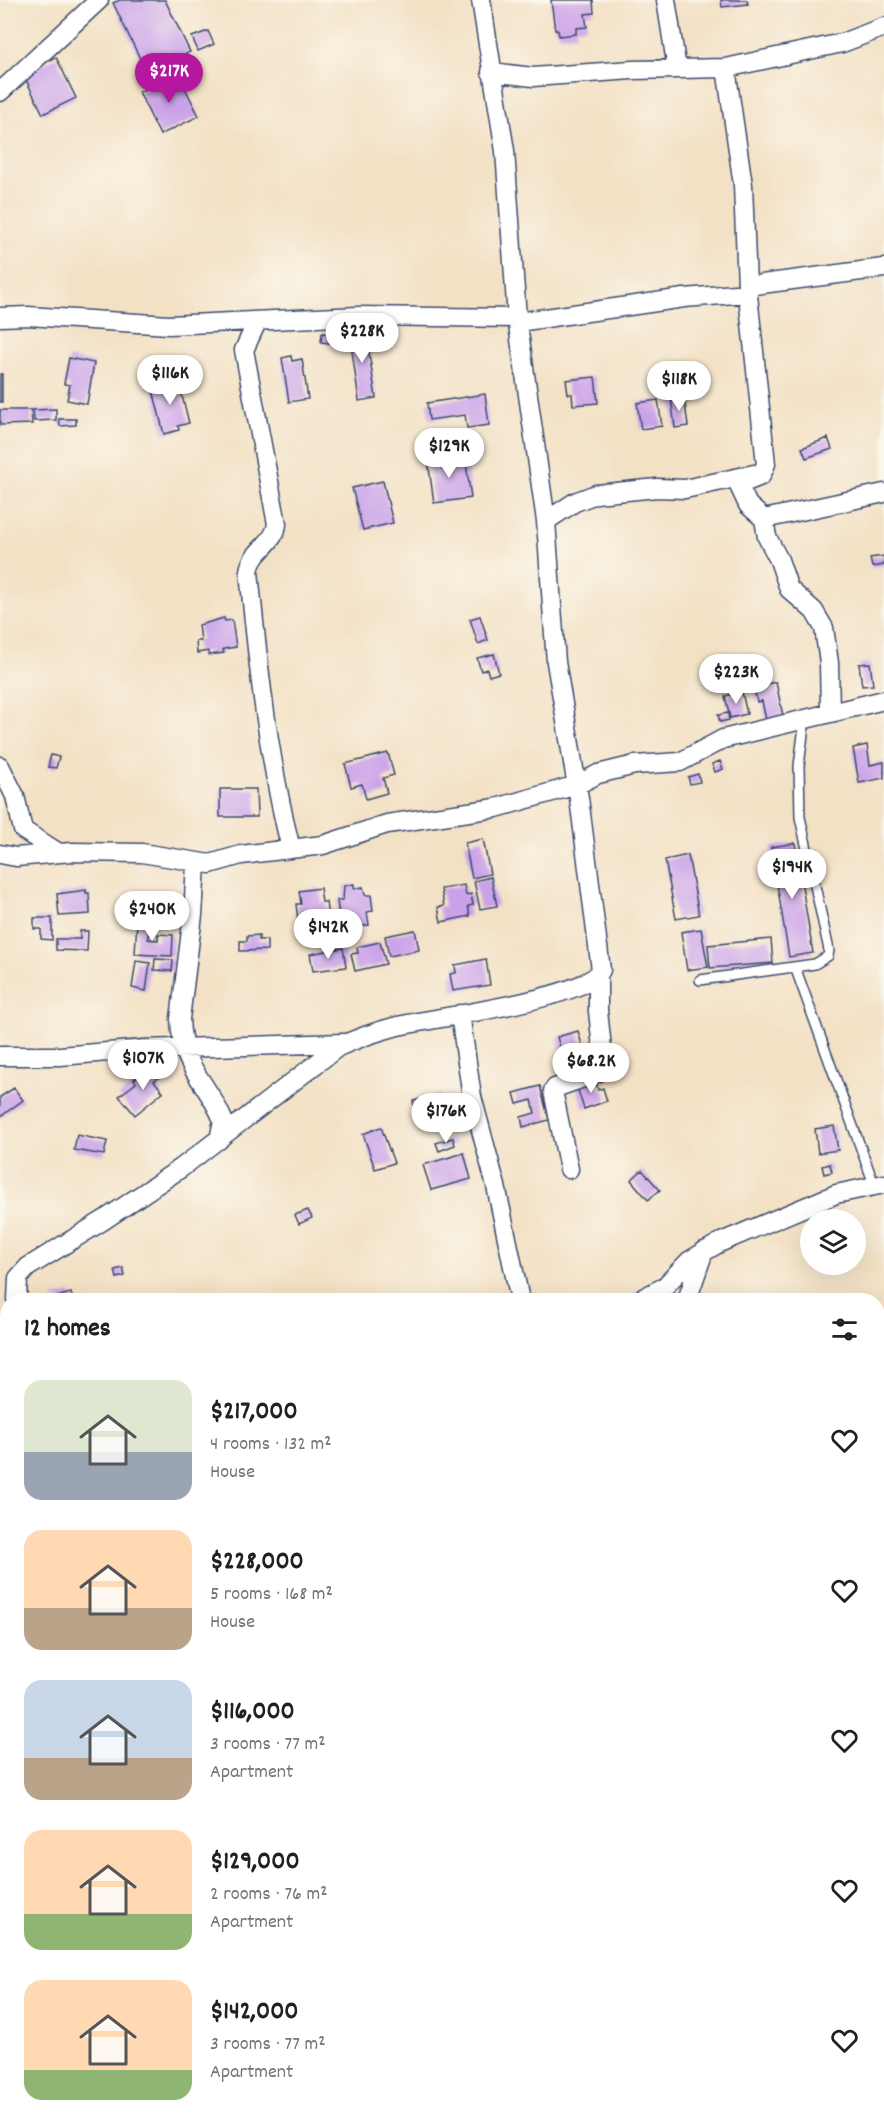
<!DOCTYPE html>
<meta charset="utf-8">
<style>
:root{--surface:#fff;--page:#f6f6f6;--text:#202124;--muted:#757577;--accent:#b5179e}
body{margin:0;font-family:Dekko,sans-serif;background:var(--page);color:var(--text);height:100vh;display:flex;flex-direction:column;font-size:22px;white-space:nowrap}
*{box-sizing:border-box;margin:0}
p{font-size:20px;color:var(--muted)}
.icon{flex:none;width:33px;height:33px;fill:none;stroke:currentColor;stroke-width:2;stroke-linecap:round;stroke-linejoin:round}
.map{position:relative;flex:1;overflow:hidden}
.panel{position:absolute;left:0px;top:1293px;width:885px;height:834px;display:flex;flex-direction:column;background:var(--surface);border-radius:24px 24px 0 0;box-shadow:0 6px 24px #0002}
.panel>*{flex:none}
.tools{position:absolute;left:800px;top:1209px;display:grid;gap:12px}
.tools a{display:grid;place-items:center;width:66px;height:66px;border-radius:50%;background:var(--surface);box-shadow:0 6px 24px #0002;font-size:30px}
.price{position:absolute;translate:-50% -51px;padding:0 14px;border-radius:21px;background:#fff;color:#222;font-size:20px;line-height:39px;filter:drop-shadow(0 2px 3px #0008)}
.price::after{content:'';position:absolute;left:50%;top:36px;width:18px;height:14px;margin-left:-9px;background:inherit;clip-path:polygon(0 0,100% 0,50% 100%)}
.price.current{background:var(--accent);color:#fff}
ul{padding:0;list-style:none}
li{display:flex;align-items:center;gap:18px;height:150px;padding:0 24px}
li span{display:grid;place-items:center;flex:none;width:168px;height:120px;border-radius:18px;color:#555}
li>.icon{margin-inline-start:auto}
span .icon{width:72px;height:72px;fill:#fffc;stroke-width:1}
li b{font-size:26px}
h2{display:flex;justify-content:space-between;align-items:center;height:72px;padding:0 24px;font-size:26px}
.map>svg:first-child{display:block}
.building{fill:#caa2e9}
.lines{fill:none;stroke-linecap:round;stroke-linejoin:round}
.service-casing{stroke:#3b4a6d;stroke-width:12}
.minor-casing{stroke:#3b4a6d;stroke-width:21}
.service{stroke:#fff;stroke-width:9}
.minor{stroke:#fff;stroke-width:18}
</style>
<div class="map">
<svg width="884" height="2127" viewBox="0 0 884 2127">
<rect width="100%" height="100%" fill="#fbf7ec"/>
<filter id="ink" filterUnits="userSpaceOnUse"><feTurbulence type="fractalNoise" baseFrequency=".0167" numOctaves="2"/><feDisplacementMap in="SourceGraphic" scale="12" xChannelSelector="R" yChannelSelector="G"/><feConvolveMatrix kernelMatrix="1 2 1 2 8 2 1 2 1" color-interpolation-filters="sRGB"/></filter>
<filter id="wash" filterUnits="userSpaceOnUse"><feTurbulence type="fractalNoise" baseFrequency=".008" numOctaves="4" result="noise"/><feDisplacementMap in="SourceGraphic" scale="24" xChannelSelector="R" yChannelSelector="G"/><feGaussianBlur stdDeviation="1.35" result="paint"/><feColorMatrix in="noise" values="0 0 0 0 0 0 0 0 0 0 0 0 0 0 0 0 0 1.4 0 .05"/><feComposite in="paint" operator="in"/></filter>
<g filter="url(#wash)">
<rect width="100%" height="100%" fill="#f3e1c5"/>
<g id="blocks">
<path class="building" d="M120,0H165L190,52L147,73L113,3Z
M551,0H593L594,13L585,14L587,27L576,28V34L559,36L558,30H555Z
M721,0H747L748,4L722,7Z
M208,31L214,44L198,51L192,37Z
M56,57L76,98L43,114L23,74Z
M178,74L199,116L160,135L139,92Z
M365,327L376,398L359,401L349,329Z
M322,333L331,334L330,343L321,342Z
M291,356L292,361L302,359L308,399L289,402L282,358Z
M69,358L94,363L87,404L67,400L70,385L64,384Z
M0,374H2V402H0Z
M595,377L598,403L573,405L572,394H568L566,380Z
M178,380L189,423L178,426L179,430L164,434L152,386Z
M485,394L489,425L467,428L465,415L429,420L427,403Z
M684,396L688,426L675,428L671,397Z
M658,400L662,426L641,429L637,403Z
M56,409V420L34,421L33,410Z
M0,410H31L32,424L0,425Z
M59,419H76V425L60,426Z
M828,438L832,449L806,458L802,448Z
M465,456L471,498L434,503L428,461Z
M383,481L393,523L363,530L352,488Z
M884,556V565L872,567L870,558Z
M480,616L488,640L478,644L470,619Z
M224,618L225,621L232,620L236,647L223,649L224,653L209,655L208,651L197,653L196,641H201L199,625Z
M494,654L499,673L489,676L487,669L481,671L477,658Z
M870,663L873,685L862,686L859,664Z
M776,682L783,716L766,720L762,701L757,702L754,687Z
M742,692L747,714L730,718L725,696Z
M728,713L729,720L720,722L718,715Z
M867,745L870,765L884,762V778L859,783L853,748Z
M388,753L394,775L383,778L387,793L366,799L362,784L351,787L345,764Z
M51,755L59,757L56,768L48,767Z
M720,761L723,769L715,772L712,764Z
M698,774L700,782L690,784L688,777Z
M220,789H256L257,817H220Z
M483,839L490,874L472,878L465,843Z
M795,843L813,953L789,957L771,847Z
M688,855L699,915L676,919L665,860Z
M491,877L497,906L480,909L474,881Z
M354,884V889L363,887L365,895H371L373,911L367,912L369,925L347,928L345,915L339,916L337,900H343L344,886Z
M464,885L466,895L471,894L473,905L468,906L470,916L441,922L438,907L444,906L441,889Z
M320,888L322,902H326L328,918L324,919L326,931L304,933L303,920L298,921L296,904H301L299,891Z
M86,890V893H89L90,914L59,916L57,894Z
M34,918H52V940L41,939V929H34Z
M137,921L149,922L148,939L158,940V934L173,935L172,956L135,954Z
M701,929L708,967L687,970L681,932Z
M415,930L419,950L389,956L385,936Z
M80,931H88L87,951L56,950V939H80Z
M259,935V940H267V950L240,951V941H247V936Z
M771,939L773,963L710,968L708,945Z
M380,942L386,964L355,971L351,954L358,953L357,947Z
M343,948L346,967L313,971L310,954Z
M155,959L173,960L172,971L154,970Z
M486,959L490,985L453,991L450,974L456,973L455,965Z
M136,961L150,963L146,991L132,988Z
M578,1031L588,1066L567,1072L557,1037Z
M155,1066L162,1075L154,1081L163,1092L135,1115L119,1096L136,1083L134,1079Z
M595,1078L598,1090L603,1088L607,1101L584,1109L576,1084Z
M540,1086L549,1120L523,1127L521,1117L535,1113L532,1100L517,1104L514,1093Z
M14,1088L23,1100L0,1117V1097Z
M439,1095L442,1104L429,1107L431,1113L421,1116L419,1110L415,1111L413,1101Z
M834,1126L838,1150L818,1153L815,1129Z
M381,1127L394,1163L375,1169L363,1134Z
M77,1135L107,1141L104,1155L74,1150Z
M453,1138L455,1145L439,1151L436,1143Z
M464,1153L471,1179L431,1190L423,1165Z
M830,1164L832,1172L824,1174L822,1166Z
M642,1170L660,1190L648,1200L631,1180Z
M308,1210L312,1218L299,1224L295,1215Z
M123,1268L125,1276L117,1278L115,1270Z
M71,1293L73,1300H54L53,1298Z
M884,2067V2105L878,2101V2076Z"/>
</g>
</g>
<g filter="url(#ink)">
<use href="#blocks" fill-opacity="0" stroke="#3b4a6d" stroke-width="1.5"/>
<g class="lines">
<defs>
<path id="service" d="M795,967L875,1187
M700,980L815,964L828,956L829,950L800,817L799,766L805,718"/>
<path id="minor" d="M666,0L677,69
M726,68L743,185L747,286L766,464L761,476L741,484L740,488L748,505L764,519L767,537L779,560L789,589L814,611L824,628L829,663L830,712
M491,72L533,77L632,70L726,68L842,43L884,27
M0,92L99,0
M747,286L884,268
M0,317L28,316L169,325L358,316L517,318
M257,322L244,350L277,524C275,544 252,550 249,571C258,666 268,757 291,849
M518,322L684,298L748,293
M764,519L884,493
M546,521L575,502L596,494L657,488L685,489L754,474
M0,766L15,796L23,830L59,853
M0,854L16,857L71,852L142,853L210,864L241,855L323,845L387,824L496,808L577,785L598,774L635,765L680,762L723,739L884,700
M196,864L193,915L180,1019C182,1070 206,1079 223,1120L219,1140
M460,1014L472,1097L496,1186L520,1300
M0,1056H60L144,1049L344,1043
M569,1169L553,1091L555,1088L597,1073L601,1068L603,1057L598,1011V975
M17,1300L18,1278L28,1267L104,1220L181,1168L338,1047C356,1039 375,1032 394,1027C430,1018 587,999 601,970L579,798L556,662L546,521L517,318L505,151L481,0
M639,1300L664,1287L689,1261L719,1243L836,1194L884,1184
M687,1300L704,1251
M0,1390L8,1387
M0,1579L8,1575
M0,2031L8,2026
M878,2039L884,2028
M239,2120L241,2127
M454,2120L458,2127
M789,2120L797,2127
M825,2127L829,2120"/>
</defs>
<use href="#service" class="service-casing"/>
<use href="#minor" class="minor-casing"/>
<use href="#service" class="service"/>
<use href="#minor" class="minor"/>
</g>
</g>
</svg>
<div class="tools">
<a><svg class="icon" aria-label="layers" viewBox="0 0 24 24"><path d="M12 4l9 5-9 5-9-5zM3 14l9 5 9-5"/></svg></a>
</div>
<b class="price current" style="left:169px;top:104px">$217K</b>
<b class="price" style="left:362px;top:364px">$228K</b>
<b class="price" style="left:170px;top:406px">$116K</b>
<b class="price" style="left:679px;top:412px">$118K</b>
<b class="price" style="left:449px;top:479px">$129K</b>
<b class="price" style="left:736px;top:705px">$223K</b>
<b class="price" style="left:792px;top:900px">$194K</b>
<b class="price" style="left:152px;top:942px">$240K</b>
<b class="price" style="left:328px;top:960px">$142K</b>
<b class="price" style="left:143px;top:1091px">$107K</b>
<b class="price" style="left:591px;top:1094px">$68.2K</b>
<b class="price" style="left:446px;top:1144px">$176K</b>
<section class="panel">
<h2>12 homes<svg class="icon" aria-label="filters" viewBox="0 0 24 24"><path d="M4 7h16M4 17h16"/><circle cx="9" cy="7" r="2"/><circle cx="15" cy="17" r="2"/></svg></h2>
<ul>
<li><span style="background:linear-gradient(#dfe7d0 60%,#9aa5b1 0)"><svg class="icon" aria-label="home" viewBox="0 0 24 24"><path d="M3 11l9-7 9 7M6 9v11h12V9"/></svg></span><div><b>$217,000</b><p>4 rooms · 132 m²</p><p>House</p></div><svg class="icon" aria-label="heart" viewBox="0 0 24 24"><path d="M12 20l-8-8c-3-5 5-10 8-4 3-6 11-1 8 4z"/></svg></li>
<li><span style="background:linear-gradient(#ffd9b3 65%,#b9a48a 0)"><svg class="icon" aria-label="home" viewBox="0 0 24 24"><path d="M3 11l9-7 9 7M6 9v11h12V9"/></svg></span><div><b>$228,000</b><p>5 rooms · 168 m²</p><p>House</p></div><svg class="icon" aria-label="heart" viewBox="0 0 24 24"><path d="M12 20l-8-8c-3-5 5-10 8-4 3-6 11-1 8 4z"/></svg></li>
<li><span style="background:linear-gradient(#c9d6e8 65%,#b9a48a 0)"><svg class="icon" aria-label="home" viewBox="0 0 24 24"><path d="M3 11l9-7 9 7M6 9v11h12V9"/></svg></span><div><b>$116,000</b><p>3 rooms · 77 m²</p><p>Apartment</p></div><svg class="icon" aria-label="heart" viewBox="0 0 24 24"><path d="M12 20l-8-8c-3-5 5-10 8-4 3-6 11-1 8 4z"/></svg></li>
<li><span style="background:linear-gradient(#ffd9b3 70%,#8fb573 0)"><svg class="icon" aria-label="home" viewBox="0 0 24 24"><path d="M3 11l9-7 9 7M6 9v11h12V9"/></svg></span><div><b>$129,000</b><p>2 rooms · 76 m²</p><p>Apartment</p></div><svg class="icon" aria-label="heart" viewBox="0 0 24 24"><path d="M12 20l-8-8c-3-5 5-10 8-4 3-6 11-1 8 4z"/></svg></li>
<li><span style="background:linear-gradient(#ffd9b3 75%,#8fb573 0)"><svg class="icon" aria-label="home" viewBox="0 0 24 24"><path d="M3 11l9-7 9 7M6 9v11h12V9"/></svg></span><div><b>$142,000</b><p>3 rooms · 77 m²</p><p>Apartment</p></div><svg class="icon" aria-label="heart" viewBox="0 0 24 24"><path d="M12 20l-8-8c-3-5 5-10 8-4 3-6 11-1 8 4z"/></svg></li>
</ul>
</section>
</div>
